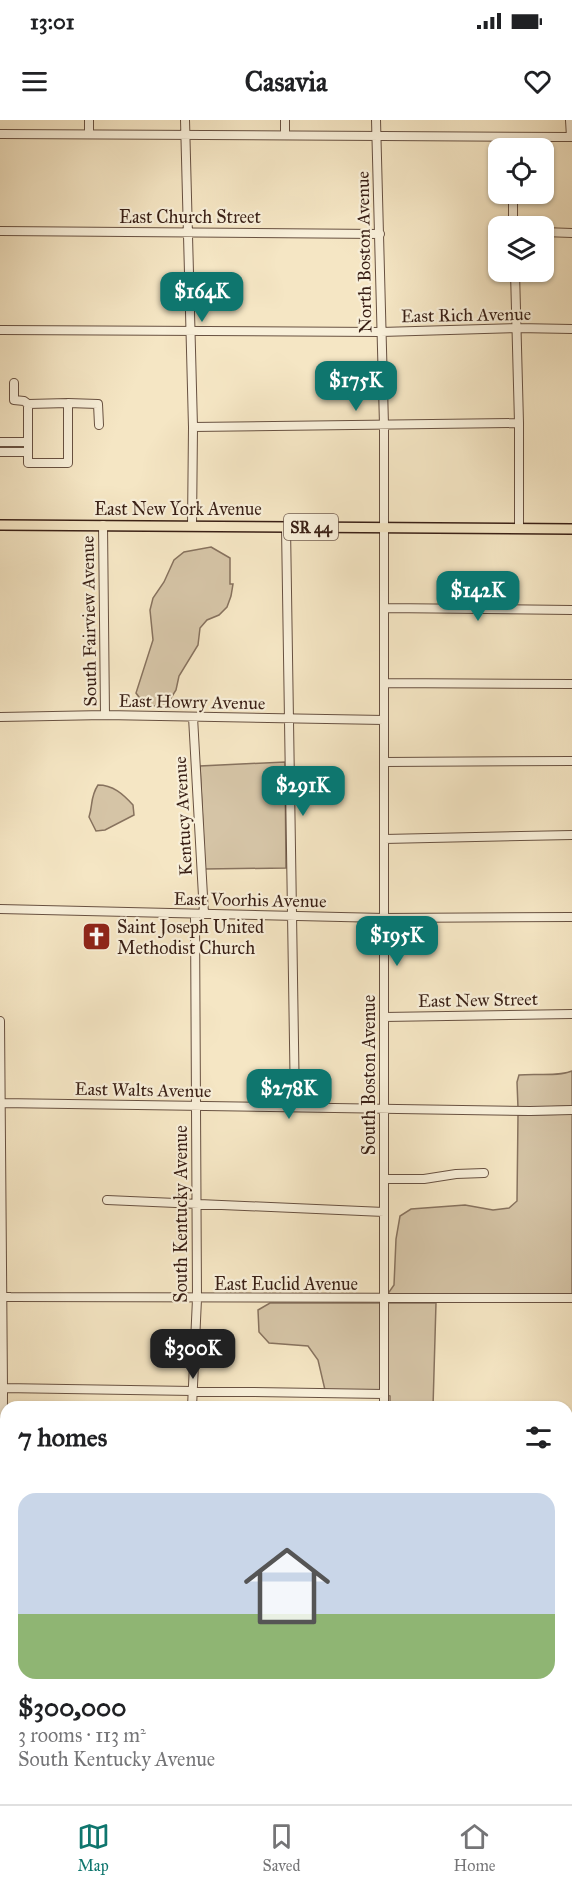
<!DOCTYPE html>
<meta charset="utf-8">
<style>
:root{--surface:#fff;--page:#f6f6f6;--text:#202124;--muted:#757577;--line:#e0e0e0;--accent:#0f766e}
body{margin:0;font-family:"IM FELL Great Primer",serif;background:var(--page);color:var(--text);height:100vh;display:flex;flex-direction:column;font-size:22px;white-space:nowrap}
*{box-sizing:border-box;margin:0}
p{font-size:20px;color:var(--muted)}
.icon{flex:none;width:33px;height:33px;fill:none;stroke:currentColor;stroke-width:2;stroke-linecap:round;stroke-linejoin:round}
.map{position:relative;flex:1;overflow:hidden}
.sheet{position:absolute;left:0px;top:1281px;width:573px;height:404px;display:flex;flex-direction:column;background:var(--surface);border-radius:18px 18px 0 0;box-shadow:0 2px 4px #0004}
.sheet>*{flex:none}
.buttons{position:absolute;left:488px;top:18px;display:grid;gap:12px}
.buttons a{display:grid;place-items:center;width:66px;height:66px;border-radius:12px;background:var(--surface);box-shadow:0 2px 4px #0004;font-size:30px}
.price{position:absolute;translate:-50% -51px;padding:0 14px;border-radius:12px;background:var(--accent);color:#fff;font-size:20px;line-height:39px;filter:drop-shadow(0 2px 3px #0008)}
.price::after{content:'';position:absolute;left:50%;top:36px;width:18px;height:14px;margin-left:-9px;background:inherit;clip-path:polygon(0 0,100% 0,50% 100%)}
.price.selected{background:#222;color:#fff}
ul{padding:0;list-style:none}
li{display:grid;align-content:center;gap:12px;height:318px;padding:0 18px}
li+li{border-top:2px solid var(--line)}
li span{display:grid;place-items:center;height:186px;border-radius:18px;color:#555}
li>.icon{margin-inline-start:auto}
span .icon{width:108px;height:108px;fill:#fffc;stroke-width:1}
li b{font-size:26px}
h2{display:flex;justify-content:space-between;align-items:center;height:72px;padding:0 18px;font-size:26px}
.status{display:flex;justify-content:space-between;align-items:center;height:42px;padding:0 30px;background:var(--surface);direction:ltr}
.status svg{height:16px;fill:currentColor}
header{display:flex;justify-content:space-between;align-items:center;height:78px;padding:0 18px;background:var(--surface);font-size:27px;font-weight:800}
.menu{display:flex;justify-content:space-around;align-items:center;height:84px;border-top:2px solid var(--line);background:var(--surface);font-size:16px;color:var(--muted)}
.menu a{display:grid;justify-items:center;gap:3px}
.menu .selected{color:var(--accent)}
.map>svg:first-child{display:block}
.green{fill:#d5c4a6;stroke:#87725e;stroke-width:1.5}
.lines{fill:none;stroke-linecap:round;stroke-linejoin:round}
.minor-casing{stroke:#685141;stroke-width:10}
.major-casing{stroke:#391f15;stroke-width:12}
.minor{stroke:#f8efd9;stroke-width:8}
.major{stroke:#f5e6c4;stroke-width:9}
.labels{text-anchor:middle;stroke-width:4.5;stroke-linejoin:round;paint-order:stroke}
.shield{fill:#f8efd9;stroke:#725d50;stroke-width:1.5}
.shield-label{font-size:16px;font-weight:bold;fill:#391f15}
.street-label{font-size:18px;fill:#391f15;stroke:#f8efd9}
.poi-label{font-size:18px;fill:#391f15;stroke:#f8efd9;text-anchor:start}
</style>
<div class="status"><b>13:01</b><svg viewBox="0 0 49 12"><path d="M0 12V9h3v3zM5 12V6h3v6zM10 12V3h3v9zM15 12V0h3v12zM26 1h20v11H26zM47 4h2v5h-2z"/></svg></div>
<header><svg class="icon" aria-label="menu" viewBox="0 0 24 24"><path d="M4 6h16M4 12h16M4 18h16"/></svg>Casavia<svg class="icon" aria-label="heart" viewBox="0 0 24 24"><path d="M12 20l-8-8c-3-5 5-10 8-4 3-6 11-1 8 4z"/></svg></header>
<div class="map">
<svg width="572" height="1684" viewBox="0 0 572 1684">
<rect width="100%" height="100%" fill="#f5e6c4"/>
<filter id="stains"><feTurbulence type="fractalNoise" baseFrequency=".00333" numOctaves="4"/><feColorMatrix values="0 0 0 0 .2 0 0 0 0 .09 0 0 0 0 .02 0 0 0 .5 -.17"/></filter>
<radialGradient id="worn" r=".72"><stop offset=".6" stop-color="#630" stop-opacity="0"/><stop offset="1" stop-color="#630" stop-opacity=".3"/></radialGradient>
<path class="green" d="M211,427L230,438V464H233L231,476L227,487L219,495L207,500L200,508L198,525L179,556L176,570L166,586L160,587L144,584L136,573L153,520L150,490L153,478L164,462L174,440L184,432Z
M285,642L286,748L205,749L200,646Z
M98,665C113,665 123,674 133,685L134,695L105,710L96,711L89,697C93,685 90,677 98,665Z
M572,951V986L518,988L517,962L519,955C535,953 559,957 572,951Z
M572,994V1174L387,1175L394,1165L396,1119L400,1096L411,1089L465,1085L493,1090L509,1088L517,1081L518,995Z
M270,1183H381V1271L325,1270L318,1240L308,1226L269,1223L259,1212L258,1190Z
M387,1183H436L433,1287H390V1276L387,1275Z
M388,1679H423V1684H388Z"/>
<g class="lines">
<defs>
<path id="minor" d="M89,0V14
M185,0L193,307L192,406
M285,0V15
M376,0L384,305V1287
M570,0L571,17
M0,14L572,17
M512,17V28
M513,74V106
M0,111L380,114
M543,112L572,113
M515,152L519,303V409
M0,210L381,212L517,208L572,209
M14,263V280L24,281L28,284L68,283V343H28V284
M68,283L98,284L99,305
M193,307L519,303
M0,322H28
M0,332H28
M103,405L105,595
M286,407L295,987
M384,488L572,490
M384,563L572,564
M0,597L105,595L384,600
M193,597L204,794
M384,642L572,641
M384,719L572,715
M0,789L384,798L572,797
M384,897L572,894
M0,901L3,1268L2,1684
M1,983L530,991L572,990
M384,1059H424L456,1054L484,1053
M107,1080L384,1092
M0,1175L10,1177L572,1178
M3,1268L384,1274
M192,1287L197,1179L195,794
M111,1684V1678
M330,1684V1678
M384,1684V1678"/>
<path id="major" d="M0,405L572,409"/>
</defs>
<use href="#minor" class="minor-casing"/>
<use href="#major" class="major-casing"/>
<use href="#minor" class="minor"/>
<use href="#major" class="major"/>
</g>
<defs>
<symbol id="church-square" viewBox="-11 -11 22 22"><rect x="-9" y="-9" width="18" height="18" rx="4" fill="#8f2418" stroke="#f8efd9"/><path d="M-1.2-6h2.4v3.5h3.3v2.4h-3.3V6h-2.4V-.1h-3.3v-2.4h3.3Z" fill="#fff"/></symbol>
</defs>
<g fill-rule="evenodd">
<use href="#church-square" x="80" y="800" width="33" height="33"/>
</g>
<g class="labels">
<rect class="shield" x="284" y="394" width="54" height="26" rx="4.5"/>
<g class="shield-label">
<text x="311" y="413">SR 44</text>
</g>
<g class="street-label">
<text x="190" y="103">East Church Street</text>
<text transform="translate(364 132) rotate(-91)" y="6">North Boston Avenue</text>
<text transform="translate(466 195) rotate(-1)" y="6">East Rich Avenue</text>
<text x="178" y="395">East New York Avenue</text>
<text transform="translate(89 501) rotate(-91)" y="6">South Fairview Avenue</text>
<text transform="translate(192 582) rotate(1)" y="6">East Howry Avenue</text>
<text transform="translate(183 696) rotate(-93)" y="6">Kentucy Avenue</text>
<text transform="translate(250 780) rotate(1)" y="6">East Voorhis Avenue</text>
<text transform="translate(478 880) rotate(-1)" y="6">East New Street</text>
<text transform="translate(369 955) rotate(-90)" y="6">South Boston Avenue</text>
<text transform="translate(143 970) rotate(1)" y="6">East Walts Avenue</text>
<text transform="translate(181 1094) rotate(-90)" y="6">South Kentucky Avenue</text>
<text x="286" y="1170">East Euclid Avenue</text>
</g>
<g class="poi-label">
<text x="117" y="813">Saint Joseph United<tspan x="117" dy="21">Methodist Church</tspan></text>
</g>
</g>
<rect width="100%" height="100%" filter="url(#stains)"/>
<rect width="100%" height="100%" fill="url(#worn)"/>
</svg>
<div class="buttons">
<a><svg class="icon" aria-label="locate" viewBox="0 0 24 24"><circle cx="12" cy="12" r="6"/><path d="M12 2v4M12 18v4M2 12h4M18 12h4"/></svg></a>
<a><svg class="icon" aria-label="layers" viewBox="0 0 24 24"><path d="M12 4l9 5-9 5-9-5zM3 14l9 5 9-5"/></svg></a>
</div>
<b class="price" style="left:202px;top:203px">$164K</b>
<b class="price" style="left:356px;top:292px">$175K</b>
<b class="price" style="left:478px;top:502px">$142K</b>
<b class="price" style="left:303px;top:697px">$291K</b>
<b class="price" style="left:397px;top:847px">$195K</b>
<b class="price" style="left:289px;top:1000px">$278K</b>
<b class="price selected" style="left:193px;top:1260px">$300K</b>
<section class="sheet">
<h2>7 homes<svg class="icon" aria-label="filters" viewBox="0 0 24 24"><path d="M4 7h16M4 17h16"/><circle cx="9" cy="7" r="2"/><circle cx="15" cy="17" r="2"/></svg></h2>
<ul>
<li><span style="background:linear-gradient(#c9d6e8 65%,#8fb573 0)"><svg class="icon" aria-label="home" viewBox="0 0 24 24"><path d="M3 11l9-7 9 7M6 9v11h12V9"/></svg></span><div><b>$300,000</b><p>3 rooms · 113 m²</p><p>South Kentucky Avenue</p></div></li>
</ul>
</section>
</div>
<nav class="menu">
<a class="selected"><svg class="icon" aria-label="map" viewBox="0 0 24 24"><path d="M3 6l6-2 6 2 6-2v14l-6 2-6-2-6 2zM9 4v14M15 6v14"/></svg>Map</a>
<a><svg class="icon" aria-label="saved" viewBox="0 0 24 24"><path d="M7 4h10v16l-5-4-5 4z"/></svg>Saved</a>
<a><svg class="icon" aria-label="home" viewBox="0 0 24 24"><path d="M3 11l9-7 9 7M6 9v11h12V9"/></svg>Home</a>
</nav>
